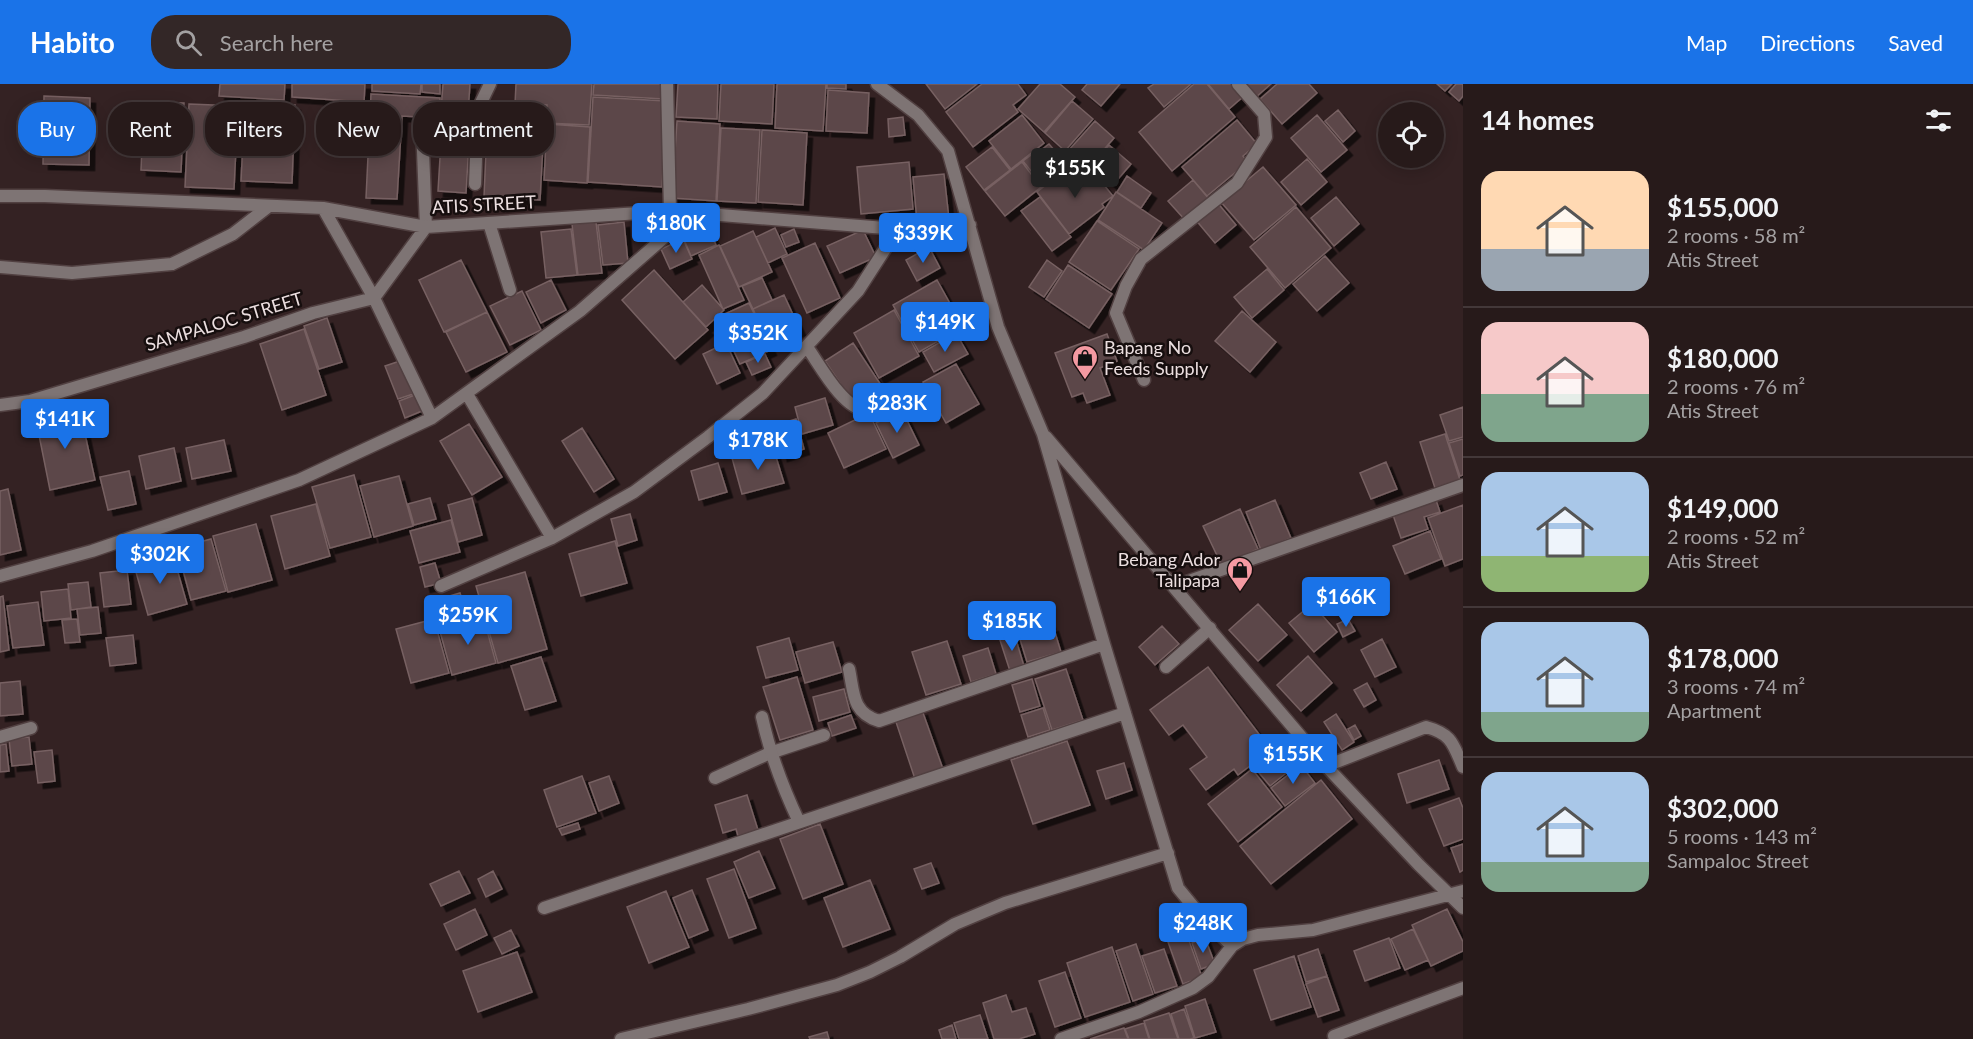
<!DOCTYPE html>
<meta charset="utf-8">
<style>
:root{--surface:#271a1a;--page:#332727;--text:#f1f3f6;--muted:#a4a1a2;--line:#433839;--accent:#1a73e8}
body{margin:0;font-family:Lato,sans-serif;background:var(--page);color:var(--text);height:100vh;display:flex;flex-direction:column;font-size:22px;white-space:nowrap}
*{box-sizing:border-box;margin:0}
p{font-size:20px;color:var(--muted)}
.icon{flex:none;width:33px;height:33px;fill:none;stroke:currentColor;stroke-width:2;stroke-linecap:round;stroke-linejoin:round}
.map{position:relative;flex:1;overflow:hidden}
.panel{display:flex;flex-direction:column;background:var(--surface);width:510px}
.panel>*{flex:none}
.top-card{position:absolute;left:18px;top:18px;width:570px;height:54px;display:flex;gap:12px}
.buttons{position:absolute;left:1378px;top:18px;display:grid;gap:12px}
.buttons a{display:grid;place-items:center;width:66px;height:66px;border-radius:50%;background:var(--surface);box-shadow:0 3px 15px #0003,0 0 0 2px var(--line);font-size:30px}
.price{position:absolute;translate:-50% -51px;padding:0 14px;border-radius:6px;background:var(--accent);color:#fff;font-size:20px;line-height:39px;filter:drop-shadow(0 2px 3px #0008)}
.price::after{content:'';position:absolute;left:50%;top:36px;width:18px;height:14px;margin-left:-9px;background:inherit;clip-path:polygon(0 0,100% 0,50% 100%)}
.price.current{background:#222;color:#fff}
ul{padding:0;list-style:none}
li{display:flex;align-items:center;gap:18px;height:150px;padding:0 18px}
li+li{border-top:2px solid var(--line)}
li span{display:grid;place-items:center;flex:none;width:168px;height:120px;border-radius:18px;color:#555}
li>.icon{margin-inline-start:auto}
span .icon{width:72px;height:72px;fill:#fffc;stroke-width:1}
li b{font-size:26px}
h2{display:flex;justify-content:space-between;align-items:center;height:72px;padding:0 18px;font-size:26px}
.tag{padding:0 21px;border-radius:24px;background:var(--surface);box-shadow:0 3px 15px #0003,0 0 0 2px var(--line);font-size:21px;line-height:54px}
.tag.current{background:var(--accent);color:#fff}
header{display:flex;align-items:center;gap:36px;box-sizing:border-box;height:84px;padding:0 30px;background:var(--accent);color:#fff}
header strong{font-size:28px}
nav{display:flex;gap:33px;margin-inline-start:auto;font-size:21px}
.search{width:420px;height:54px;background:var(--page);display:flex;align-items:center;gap:15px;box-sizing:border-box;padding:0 21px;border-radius:24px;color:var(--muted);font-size:22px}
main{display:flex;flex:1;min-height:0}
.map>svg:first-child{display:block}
.building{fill:#5c4748;stroke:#776162;stroke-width:1.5;filter:url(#shadow)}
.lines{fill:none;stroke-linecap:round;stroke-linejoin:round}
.lane-casing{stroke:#514041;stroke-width:15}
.street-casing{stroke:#514041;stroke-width:15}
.lane{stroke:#7e7474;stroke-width:12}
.street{stroke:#7e7474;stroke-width:12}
.labels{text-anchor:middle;stroke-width:5;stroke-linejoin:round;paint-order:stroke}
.street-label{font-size:18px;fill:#ecdfe0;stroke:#160e0e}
.poi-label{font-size:18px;fill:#ecdfe0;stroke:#160e0e;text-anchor:start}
</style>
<header>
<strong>Habito</strong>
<div class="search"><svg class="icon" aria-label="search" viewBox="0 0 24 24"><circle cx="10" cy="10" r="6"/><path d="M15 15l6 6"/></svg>Search here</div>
<nav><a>Map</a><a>Directions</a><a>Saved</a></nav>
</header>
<main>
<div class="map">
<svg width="1463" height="955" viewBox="0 0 1463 955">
<defs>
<filter id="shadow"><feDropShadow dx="5.5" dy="5.5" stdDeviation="0" flood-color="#0009"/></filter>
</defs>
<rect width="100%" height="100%" fill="#342223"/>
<path class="building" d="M220,0H285L284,16L219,12Z
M292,0H365L364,18L292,13Z
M372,0H421L420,10L372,7Z
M422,0H440V10L422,8Z
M443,0H470L468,29L441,27Z
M516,0H592L589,41L546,39L547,21L515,20Z
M594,0H664V15L593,11Z
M678,0H718L717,35L676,33Z
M721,0H774L772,40L719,37Z
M777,0H826L823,47L775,44Z
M827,0H846V5L827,4Z
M926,0H977L945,25Z
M982,0H1018L1026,11L1013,21L1018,28L973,63L946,28Z
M1040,0H1060L1075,13L1044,48L1018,25Z
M1087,0H1120L1101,22L1082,6Z
M1154,0H1191L1164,23L1148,4Z
M1194,0H1207L1235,33L1172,87L1139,48Z
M1208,0H1234L1244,12L1229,25Z
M1242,0H1271L1255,14Z
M1277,0H1309L1317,9L1282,40L1260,15Z
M1437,0H1452L1445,7Z
M1456,0H1463V12L1459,17L1449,8Z
M828,6L869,9L867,49L826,47Z
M371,10L440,14V34L402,32L397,115L366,114Z
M44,12L90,14L89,81L43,80Z
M593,13L666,17L662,103L588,98Z
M1072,17L1093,35L1065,67L1045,49Z
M144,18L184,19L181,88L141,86Z
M245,19L295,21L292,99L241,97Z
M189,20L238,22L234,105L185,103Z
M488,20L545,24L540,116L484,113Z
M1338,26L1355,47L1343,58L1325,37Z
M443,29L468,30L466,57L441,55Z
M1022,31L1044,59L1011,85L989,57Z
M1317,31L1347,66L1321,88L1291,54Z
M903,33L905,51L889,53L888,35Z
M1237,36L1257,60L1243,72L1248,78L1207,112L1182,83Z
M677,37L720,40L716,117L672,114Z
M1095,37L1114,54L1078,95L1059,77Z
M547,40L590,43L587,99L544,96Z
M721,44L760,46L756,119L717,117Z
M762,46L807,49L803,121L758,118Z
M441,57L469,59L466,109L438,107Z
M1049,60L1061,74L1052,82L1040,67Z
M1109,61L1131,80L1113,101L1091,82Z
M992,63L1010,86L984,106L966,83Z
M1038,66L1053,86L1039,97L1023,77Z
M1307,75L1327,98L1301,121L1281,98Z
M909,78L913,125L861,130L857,83Z
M1022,78L1041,103L1005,132L985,107Z
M1263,83L1296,121L1254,156L1221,118Z
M1091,85L1113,112L1102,120L1104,123L1069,150L1037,108L1064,87L1074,99Z
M944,90L949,135L917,138L913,93Z
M1127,92L1151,109L1141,124L1117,108Z
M1193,96L1209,115L1185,136L1168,117Z
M1116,108L1162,139L1144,166L1098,136Z
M1040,113L1071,153L1052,167L1021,127Z
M1336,113L1359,140L1334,162L1311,134Z
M1216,117L1236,141L1215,159L1195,135Z
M1296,123L1331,164L1285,204L1250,163Z
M1097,137L1139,165L1111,206L1069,178Z
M596,138L602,189L578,191L572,140Z
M624,138L628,179L603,181L598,141Z
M708,142L716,161L691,172L683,153Z
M775,144L787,170L768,179L756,153Z
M571,145L577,191L546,194L541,148Z
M794,145L799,158L786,163L781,151Z
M863,146L876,173L840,189L827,162Z
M753,147L772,188L739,203L720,162Z
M683,155L692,175L670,185L661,165Z
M815,159L840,214L807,229L782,174Z
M719,161L744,216L723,225L699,171Z
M929,163L940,184L917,197L906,176Z
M1325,172L1349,199L1317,227L1293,200Z
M461,176L487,228L444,248L419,196Z
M1047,176L1062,187L1044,213L1029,203Z
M1068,181L1112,210L1089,244L1046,215Z
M1267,185L1284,206L1252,234L1234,213Z
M654,186L708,246L675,275L622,216Z
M762,194L772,216L753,225L742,202Z
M551,196L566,226L541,239L526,208Z
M937,196L963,243L919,268L893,221Z
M702,201L724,226L706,243L683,218Z
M522,207L541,246L510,261L490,222Z
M784,211L800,246L769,260L753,225Z
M749,219L771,266L740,280L718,233Z
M894,226L919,272L879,294L854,249Z
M1242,227L1276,258L1250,288L1215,257Z
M487,228L507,268L466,288L446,248Z
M327,234L342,278L319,285L304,242Z
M304,245L326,311L282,326L260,260Z
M956,249L968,270L934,288L923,268Z
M1107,250L1117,277L1100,284L1110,311L1087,319L1083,309L1072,313L1055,269Z
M726,259L740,289L717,300L703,270Z
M853,259L881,301L854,320L825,277Z
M765,270L771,283L752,291L746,278Z
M400,277L413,310L398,315L385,282Z
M956,280L979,320L946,339L923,298Z
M880,304L887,315L871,325L864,315Z
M415,311L422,327L405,334L399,317Z
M825,314L833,341L802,350L795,323Z
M1463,323V353L1449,357L1440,331Z
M902,326L919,361L893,374L876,339Z
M80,327L95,396L50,406L36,336Z
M869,329L886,365L844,384L828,349Z
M796,335L804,365L782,372L773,342Z
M469,340L502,393L472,411L440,357Z
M582,344L614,395L594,408L562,357Z
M1445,350L1460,396L1435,404L1420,358Z
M1463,355V391L1460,392L1449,359Z
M224,356L231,387L192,395L186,364Z
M773,363L784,399L742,410L732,374Z
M174,364L181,397L146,405L139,372Z
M1386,378L1397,405L1371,415L1360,389Z
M718,379L727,408L699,416L691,387Z
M129,387L136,420L108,426L100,393Z
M354,391L371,453L330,464L312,403Z
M399,392L413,442L374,453L360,402Z
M8,405L21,466L0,471V407Z
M430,414L436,435L414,441L408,420Z
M472,414L482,451L458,458L448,421Z
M1275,416L1291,454L1261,466L1246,428Z
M1436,416L1440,428L1424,433L1428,445L1401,454L1393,431Z
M316,420L330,472L285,485L271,432Z
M1463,421V475L1445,482L1428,434Z
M1240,425L1258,465L1222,482L1203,442Z
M630,430L637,456L618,462L611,435Z
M451,436L460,468L419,479L410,447Z
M256,440L272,496L228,508L213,452Z
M1430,447L1441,475L1405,490L1393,462Z
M211,455L226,507L191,516L177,464Z
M615,457L627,499L581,512L569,470Z
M173,471L187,520L148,531L134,481Z
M435,479L441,499L425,503L420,483Z
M127,486L131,520L104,523L100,489Z
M525,488L547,565L498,579L476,502Z
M88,498L91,523L71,526L68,500Z
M68,505L71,534L44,537L41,508Z
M460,509L468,534L439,542L432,517Z
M3,512L9,566L0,568V513Z
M38,518L44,561L13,564L7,522Z
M1258,520L1287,551L1258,577L1229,546Z
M1312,520L1337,548L1314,568L1289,539Z
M98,523L101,549L80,551L77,525Z
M1045,523L1050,540L1017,550L1012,533Z
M483,532L496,579L452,591L439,544Z
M77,535L80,558L65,559L62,536Z
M434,535L449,589L411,599L396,545Z
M1348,535L1355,547L1343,553L1337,540Z
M1053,542L1061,568L1027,578L1019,552Z
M1162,542L1179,560L1155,581L1139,563Z
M1014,549L1024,582L1010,587L999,553Z
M133,551L136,579L110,582L106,554Z
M789,554L798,586L766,594L757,563Z
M1382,555L1396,583L1375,593L1361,566Z
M947,557L961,600L926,611L912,568Z
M833,558L842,588L805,599L796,568Z
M988,564L996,590L971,598L963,572Z
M1308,572L1332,599L1301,627L1277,601Z
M541,573L556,617L525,626L511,582Z
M1208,583L1271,666L1238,691L1234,685L1206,706L1190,685L1207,673L1183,641L1169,651L1150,626Z
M1066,585L1083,636L1052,646L1035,595Z
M797,593L813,646L780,656L763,603Z
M1032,595L1040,622L1020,628L1012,601Z
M20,597L23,630L0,632V599Z
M1367,599L1376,616L1364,623L1354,606Z
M844,605L850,628L819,637L813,613Z
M1043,624L1050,646L1028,653L1021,631Z
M922,626L943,685L915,695L895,635Z
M1336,630L1354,658L1342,666L1324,638Z
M851,631L856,644L832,652L828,639Z
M1355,641L1361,652L1354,656L1348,645Z
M29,653L32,680L12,682L9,655Z
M1067,657L1090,721L1033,740L1011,676Z
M6,660L9,687L0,688V661Z
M1285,660L1300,678L1270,702L1255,684Z
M52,666L55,697L38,699L34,668Z
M1439,676L1449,705L1407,719L1398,690Z
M1124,679L1132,706L1106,715L1097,687Z
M1301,681L1315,699L1285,722L1271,704Z
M1252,685L1282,723L1238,758L1208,720Z
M582,692L596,729L557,743L544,706Z
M609,692L619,719L599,727L589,699Z
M1321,696L1352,735L1271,800L1240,762Z
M747,711L758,746L738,752L736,745L723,749L715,721Z
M1459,714L1463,724V755L1444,762L1429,725Z
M578,739L580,745L562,751L559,745Z
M820,740L843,800L803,815L780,755Z
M1463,760V786L1460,788L1451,764Z
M759,767L775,804L749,814L734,778Z
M931,779L939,799L922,805L914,785Z
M734,785L756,844L729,854L707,795Z
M459,787L470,809L441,822L430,800Z
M493,787L502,805L486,813L478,795Z
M870,796L890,845L843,863L824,814Z
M692,806L708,846L689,854L673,814Z
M666,807L689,863L649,879L627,823Z
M475,825L487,851L456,866L444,840Z
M1447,825L1463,858V867L1431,882L1412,841Z
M1413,845L1428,876L1405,886L1391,855Z
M511,846L519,862L502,870L494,854Z
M1187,851L1202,893L1183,900L1168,858Z
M1205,854L1215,880L1201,885L1192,859Z
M1389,854L1400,884L1365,897L1354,867Z
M1136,860L1153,910L1133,917L1116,867Z
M1112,863L1130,918L1085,933L1067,879Z
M1164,865L1177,902L1155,909L1142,872Z
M1318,865L1327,892L1306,898L1298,872Z
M517,868L532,908L478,928L463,887Z
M1294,872L1311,923L1271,936L1254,886Z
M1065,888L1081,934L1055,943L1039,897Z
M1327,892L1339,926L1318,933L1306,900Z
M1006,911L1012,928L1026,924L1035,950L1019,955H994L983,919Z
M1205,915L1216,948L1195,954L1185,922Z
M1184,925L1194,954L1190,955H1179L1171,930Z
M1169,929L1178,955H1150L1144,937Z
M980,931L988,955H959L954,939Z
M1144,939L1149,955H1129L1125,945Z
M952,941L956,955H942L939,946Z
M1124,944L1128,955H1090Z
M827,948L829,955H810L809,953Z"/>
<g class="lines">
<defs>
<path id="lane" d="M422,42L426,143
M475,100L478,25L490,0
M489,139L510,206
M1166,583L1210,544
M715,694L770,669L824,651
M1334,952L1463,904"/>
<path id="street" d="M667,0L670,127
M877,0L918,31L948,67L998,243L1043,350L1104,560L1178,804L1201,832L1232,862
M0,112H45L323,124L426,143L670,127L898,145L970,141
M323,124L374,214L432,334
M0,183L72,189L172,180L233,150L269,122
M807,263C820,281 843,325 866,326C875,327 885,322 894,320
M1144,296L1116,229L1126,202L1141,175L1237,99L1266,53L1264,30L1238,0
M467,310L552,454
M0,321L30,317L244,253L313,229L374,214L426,143
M1046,353L1326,682L1419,781L1463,824
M0,492L92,467L299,396L432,334L580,227L691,130
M441,502L552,454L634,408L708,353L763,309L858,207L898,145
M1175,502L1463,401
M849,585C854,609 852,629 879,637L1104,560
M762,633C770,670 783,704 799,738
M0,653L31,644
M1326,682L1426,643C1452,650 1453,660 1463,683
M544,824L1125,629
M621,955L748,925L837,901L870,888L900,873L955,840L1005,819L1168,769
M1061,955L1139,928L1193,904L1208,893L1232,862L1243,855L1258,851L1313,846L1463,807"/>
</defs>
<use href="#lane" class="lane-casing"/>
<use href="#street" class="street-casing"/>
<use href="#lane" class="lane"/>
<use href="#street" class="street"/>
</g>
<defs>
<symbol id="shop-pin" viewBox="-11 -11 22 30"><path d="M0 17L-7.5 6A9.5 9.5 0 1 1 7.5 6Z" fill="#f49aa2" stroke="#160e0e"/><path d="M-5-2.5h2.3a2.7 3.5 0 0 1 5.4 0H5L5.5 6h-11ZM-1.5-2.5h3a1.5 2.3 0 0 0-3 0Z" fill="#111"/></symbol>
</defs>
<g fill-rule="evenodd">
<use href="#shop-pin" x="1070" y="259" width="30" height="40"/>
<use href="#shop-pin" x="1225" y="471" width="30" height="40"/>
</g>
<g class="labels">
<g class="street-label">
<text transform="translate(484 121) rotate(-3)" y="6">ATIS STREET</text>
<text transform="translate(224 238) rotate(-17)" y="6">SAMPALOC STREET</text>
</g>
<g class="poi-label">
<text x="1104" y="270">Bapang No<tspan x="1104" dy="21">Feeds Supply</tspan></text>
<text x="1220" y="482" text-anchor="end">Bebang Ador<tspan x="1220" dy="21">Talipapa</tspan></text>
</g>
</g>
</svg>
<div class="buttons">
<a><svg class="icon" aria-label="locate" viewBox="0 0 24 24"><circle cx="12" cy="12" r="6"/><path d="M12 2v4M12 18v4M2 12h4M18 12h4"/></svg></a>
</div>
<b class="price current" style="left:1075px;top:115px">$155K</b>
<b class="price" style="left:676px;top:170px">$180K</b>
<b class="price" style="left:923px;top:180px">$339K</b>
<b class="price" style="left:945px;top:269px">$149K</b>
<b class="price" style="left:758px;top:280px">$352K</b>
<b class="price" style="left:897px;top:350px">$283K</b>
<b class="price" style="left:65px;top:366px">$141K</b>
<b class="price" style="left:758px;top:387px">$178K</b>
<b class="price" style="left:160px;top:501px">$302K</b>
<b class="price" style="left:1346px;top:544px">$166K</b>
<b class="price" style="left:468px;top:562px">$259K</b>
<b class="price" style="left:1012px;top:568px">$185K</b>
<b class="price" style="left:1293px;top:701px">$155K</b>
<b class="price" style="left:1203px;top:870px">$248K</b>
<div class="top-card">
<a class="tag current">Buy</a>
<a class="tag">Rent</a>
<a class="tag">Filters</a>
<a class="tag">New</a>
<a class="tag">Apartment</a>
</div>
</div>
<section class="panel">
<h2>14 homes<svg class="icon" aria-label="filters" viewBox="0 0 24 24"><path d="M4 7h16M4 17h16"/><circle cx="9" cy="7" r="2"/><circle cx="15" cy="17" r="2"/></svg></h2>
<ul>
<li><span style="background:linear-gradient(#ffd9b3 65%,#9aa5b1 0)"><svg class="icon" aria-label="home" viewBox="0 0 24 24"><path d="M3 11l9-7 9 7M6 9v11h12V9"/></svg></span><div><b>$155,000</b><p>2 rooms · 58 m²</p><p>Atis Street</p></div></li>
<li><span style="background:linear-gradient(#f6c9c9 60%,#7fa58c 0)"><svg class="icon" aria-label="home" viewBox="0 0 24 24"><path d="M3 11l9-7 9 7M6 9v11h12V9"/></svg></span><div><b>$180,000</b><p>2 rooms · 76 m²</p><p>Atis Street</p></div></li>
<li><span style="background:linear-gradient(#a9c7e8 70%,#8fb573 0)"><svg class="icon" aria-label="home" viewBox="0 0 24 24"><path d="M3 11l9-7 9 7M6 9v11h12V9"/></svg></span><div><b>$149,000</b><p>2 rooms · 52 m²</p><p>Atis Street</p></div></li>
<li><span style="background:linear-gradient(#a9c7e8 75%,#7fa58c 0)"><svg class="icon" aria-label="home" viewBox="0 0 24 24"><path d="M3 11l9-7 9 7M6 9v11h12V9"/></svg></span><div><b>$178,000</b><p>3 rooms · 74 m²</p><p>Apartment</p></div></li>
<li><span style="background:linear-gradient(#a9c7e8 75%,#7fa58c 0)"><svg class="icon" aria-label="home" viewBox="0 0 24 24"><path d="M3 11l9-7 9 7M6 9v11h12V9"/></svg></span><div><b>$302,000</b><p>5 rooms · 143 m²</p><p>Sampaloc Street</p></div></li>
</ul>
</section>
</main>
